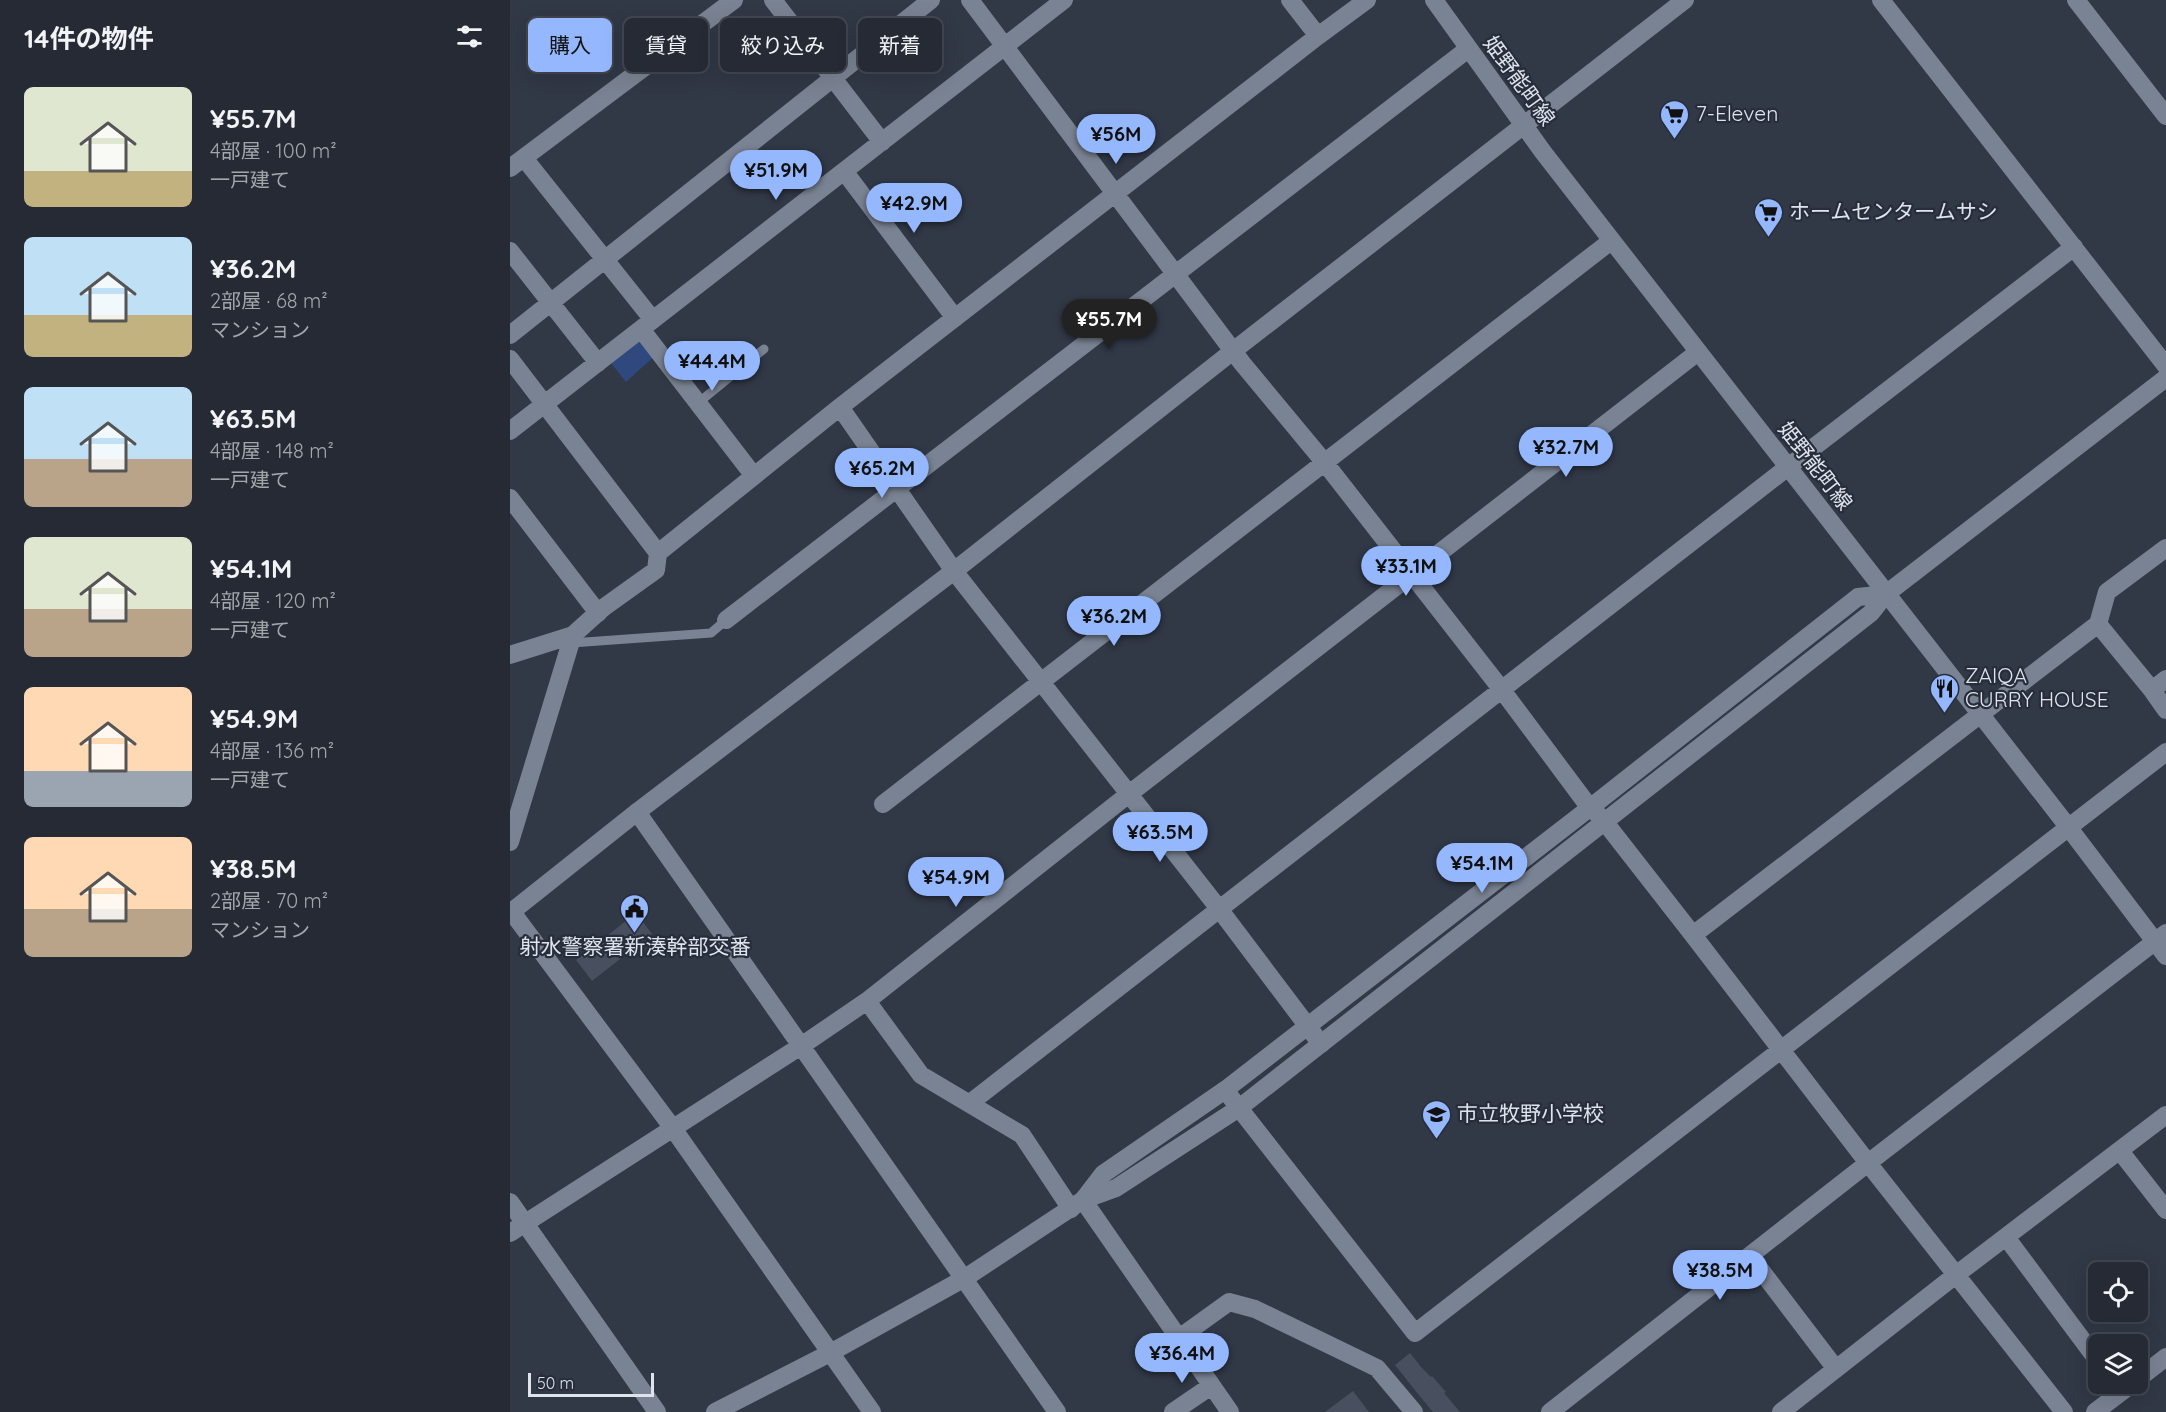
<!DOCTYPE html>
<html lang="ja">
<meta charset="utf-8">
<style>
:root{--surface:#252a34;--page:#313640;--text:#f1f3f6;--muted:#a3a7ac;--line:#42464f;--accent:#94b7fd}
body{margin:0;font-family:Quicksand,"Noto Sans JP",sans-serif;background:var(--page);color:var(--text);height:100vh;display:flex;flex-direction:column;font-size:22px;white-space:nowrap}
*{box-sizing:border-box;margin:0}
p{font-size:20px;color:var(--muted)}
.icon{flex:none;width:33px;height:33px;fill:none;stroke:currentColor;stroke-width:2;stroke-linecap:round;stroke-linejoin:round}
.map{position:relative;flex:1;overflow:hidden}
.drawer{display:flex;flex-direction:column;background:var(--surface);width:510px}
.drawer>*{flex:none}
.hud{position:absolute;left:18px;top:18px;width:570px;height:54px;display:flex;gap:12px}
.tools{position:absolute;left:1578px;top:1262px;display:grid;gap:12px}
.tools a{display:grid;place-items:center;width:60px;height:60px;border-radius:9px;background:var(--surface);box-shadow:0 6px 24px #0002,0 0 0 2px var(--line);font-size:30px}
.scale{position:absolute;left:18px;bottom:15px;width:126px;box-sizing:border-box;padding-left:6px;border:3px solid #dee3ec;border-top:0;font-size:16px;line-height:21px;white-space:nowrap;color:#dee3ec;-webkit-text-stroke:4px #272d3b;paint-order:stroke}
.price{position:absolute;translate:-50% -51px;padding:0 14px;border-radius:21px;background:var(--accent);color:#111;font-size:20px;line-height:39px;filter:drop-shadow(0 2px 3px #0008)}
.price::after{content:'';position:absolute;left:50%;top:36px;width:18px;height:14px;margin-left:-9px;background:inherit;clip-path:polygon(0 0,100% 0,50% 100%)}
.price.active{background:#222;color:#fff}
ul{padding:0;list-style:none}
li{display:flex;align-items:center;gap:18px;height:150px;padding:0 24px}
li span{display:grid;place-items:center;flex:none;width:168px;height:120px;border-radius:9px;color:#555}
li>.icon{margin-inline-start:auto}
span .icon{width:72px;height:72px;fill:#fffc;stroke-width:1}
li b{font-size:26px}
h2{display:flex;justify-content:space-between;align-items:center;height:72px;padding:0 24px;font-size:26px}
.tag{padding:0 21px;border-radius:9px;background:var(--surface);box-shadow:0 6px 24px #0002,0 0 0 2px var(--line);font-size:21px;line-height:54px}
.tag.active{background:var(--accent);color:#111}
main{display:flex;flex:1;min-height:0}
.map>svg:first-child{display:block}
.green{fill:#2f487d}
.building{fill:#484f5e}
.lines{fill:none;stroke-linecap:round;stroke-linejoin:round}
.lane{stroke:#7a8393;stroke-width:9}
.street{stroke:#7a8393;stroke-width:18}
.secondary{stroke:#7a8393;stroke-width:18}
.labels{text-anchor:middle;stroke-width:4.5;stroke-linejoin:round;paint-order:stroke}
.street-label{font-size:21px;fill:#dee3ec;stroke:#272d3b}
.poi-label{font-size:21px;fill:#dee3ec;stroke:#272d3b;text-anchor:start}
</style>
<main>
<section class="drawer">
<h2>14件の物件<svg class="icon" aria-label="filters" viewBox="0 0 24 24"><path d="M4 7h16M4 17h16"/><circle cx="9" cy="7" r="2"/><circle cx="15" cy="17" r="2"/></svg></h2>
<ul>
<li><span style="background:linear-gradient(#dfe7d0 70%,#c2b280 0)"><svg class="icon" aria-label="home" viewBox="0 0 24 24"><path d="M3 11l9-7 9 7M6 9v11h12V9"/></svg></span><div><b>¥55.7M</b><p>4部屋 · 100 m²</p><p>一戸建て</p></div></li>
<li><span style="background:linear-gradient(#bfe0f5 65%,#c2b280 0)"><svg class="icon" aria-label="home" viewBox="0 0 24 24"><path d="M3 11l9-7 9 7M6 9v11h12V9"/></svg></span><div><b>¥36.2M</b><p>2部屋 · 68 m²</p><p>マンション</p></div></li>
<li><span style="background:linear-gradient(#bfe0f5 60%,#b9a48a 0)"><svg class="icon" aria-label="home" viewBox="0 0 24 24"><path d="M3 11l9-7 9 7M6 9v11h12V9"/></svg></span><div><b>¥63.5M</b><p>4部屋 · 148 m²</p><p>一戸建て</p></div></li>
<li><span style="background:linear-gradient(#dfe7d0 60%,#b9a48a 0)"><svg class="icon" aria-label="home" viewBox="0 0 24 24"><path d="M3 11l9-7 9 7M6 9v11h12V9"/></svg></span><div><b>¥54.1M</b><p>4部屋 · 120 m²</p><p>一戸建て</p></div></li>
<li><span style="background:linear-gradient(#ffd9b3 70%,#9aa5b1 0)"><svg class="icon" aria-label="home" viewBox="0 0 24 24"><path d="M3 11l9-7 9 7M6 9v11h12V9"/></svg></span><div><b>¥54.9M</b><p>4部屋 · 136 m²</p><p>一戸建て</p></div></li>
<li><span style="background:linear-gradient(#ffd9b3 60%,#b9a48a 0)"><svg class="icon" aria-label="home" viewBox="0 0 24 24"><path d="M3 11l9-7 9 7M6 9v11h12V9"/></svg></span><div><b>¥38.5M</b><p>2部屋 · 70 m²</p><p>マンション</p></div></li>
</ul>
</section>
<div class="map">
<svg width="1656" height="1412" viewBox="0 0 1656 1412">
<rect width="100%" height="100%" fill="#313846"/>
<path class="green" d="M131,329L149,352L116,382L96,357Z"/>
<path class="building" d="M126,913L142,934L82,981L66,960Z
M900,1353L912,1368L921,1377L922,1376L936,1392L934,1393L950,1412H923L908,1394L885,1365Z
M843,1391L859,1412H815Z"/>
<g class="lines">
<path class="lane" d="M188,403L254,349
M61,643L201,633L216,620"/>
<path class="street" d="M263,0L372,142
M460,0L732,363L815,463L992,690L1074,800L1094,821L1183,935L1358,1163L1554,1412
M780,0L808,36
M1371,0L1656,366
M1566,0L1656,116
M14,158L143,320
M334,171L445,318
M0,251L88,363
M131,329L244,476
M0,335L421,0
M0,359L148,553
M330,407L444,571L710,910L811,1044
M0,431L554,0
M0,498L88,613
M216,620L958,49
M1588,624L1642,690
M0,655L63,635L93,608L146,570L148,553L330,407L808,36L857,0
M1656,679L1642,690L1656,710
M373,804L1101,241
M127,812C267,1012 408,1211 547,1412
M0,842L63,635
M2,912L162,1127L362,1412
M1183,935L1588,624L1597,592L1656,548
M357,1001L411,1075L512,1135L561,1209
M715,1090L905,1333L1656,752
M460,1103L1278,467L1564,247
M1610,1151L1656,1210
M573,1200L720,1412
M0,1233L291,1046L357,1001L619,794L1188,352
M1496,1237L1588,1361
M1240,1256L1326,1369
M669,1338L719,1302L745,1309L867,1368L904,1412
M1628,1379L1656,1357
M663,1412L701,1386
M1040,1412L1358,1163L1656,933
M1271,1412L1447,1274L1656,1115
M1585,1412L1623,1383"/>
<path class="secondary" d="M924,0L1033,152L1559,828L1656,956
M0,168L224,0
M0,913L127,812L444,571L723,351L1175,0
M573,1200L593,1174L715,1090L1081,807L1348,597L1376,594
M0,1202L147,1412
M205,1412L320,1353L455,1278L573,1200L606,1188L729,1108L1361,613L1376,594L1656,378"/>
</g>
<defs>
<symbol id="supermarket-pin" viewBox="-11 -11 22 30"><path d="M0 17L-7.5 6A9.5 9.5 0 1 1 7.5 6Z" fill="#94b7fd" stroke="#272d3b"/><path d="M-6-5.5h2.5l.6 2H6L4.5 2H-2.5L-4.4-4H-6ZM-1.5 3.2a1.3 1.3 0 1 0 .1 0ZM3 3.2a1.3 1.3 0 1 0 .1 0Z" fill="#111"/></symbol>
<symbol id="restaurant-pin" viewBox="-11 -11 22 30"><path d="M0 17L-7.5 6A9.5 9.5 0 1 1 7.5 6Z" fill="#94b7fd" stroke="#272d3b"/><path d="M-5-6h1v4h1v-4h1v4h1v-4h1v5L-1.5 .5V6h-2V.5L-5-1ZM5-6V6H3V1.5H1.5Q1.5-4 5-6Z" fill="#111"/></symbol>
<symbol id="civic-pin" viewBox="-11 -11 22 30"><path d="M0 17L-7.5 6A9.5 9.5 0 1 1 7.5 6Z" fill="#94b7fd" stroke="#272d3b"/><path d="M-.6-6.5H3V-4.5H.6V-3L4-1V1h2V6H-6V1h2V-1L-.6-3ZM-1.2 2.5V6h2.4V2.5Z" fill="#111"/></symbol>
<symbol id="school-pin" viewBox="-11 -11 22 30"><path d="M0 17L-7.5 6A9.5 9.5 0 1 1 7.5 6Z" fill="#94b7fd" stroke="#272d3b"/><path d="M0-5L7-2L0 1L-7-2ZM-4 1L0 2.5L4 1V4Q0 6-4 4Z" fill="#111"/></symbol>
</defs>
<g fill-rule="evenodd">
<use href="#supermarket-pin" x="1148" y="98" width="33" height="45"/>
<use href="#supermarket-pin" x="1242" y="196" width="33" height="45"/>
<use href="#restaurant-pin" x="1418" y="672" width="33" height="45"/>
<use href="#civic-pin" x="108" y="892" width="33" height="45"/>
<use href="#school-pin" x="910" y="1098" width="33" height="45"/>
</g>
<g class="labels">
<g class="street-label">
<text transform="translate(1009 81) rotate(54)" y="7">姫野能町線</text>
<text transform="translate(1305 466) rotate(52)" y="7">姫野能町線</text>
</g>
<g class="poi-label">
<text x="1186" y="121">7-Eleven</text>
<text x="1279" y="219">ホームセンタームサシ</text>
<text x="1455" y="683">ZAIQA<tspan x="1455" dy="24">CURRY HOUSE</tspan></text>
<text x="125" y="954" text-anchor="middle">射水警察署新湊幹部交番</text>
<text x="947" y="1121">市立牧野小学校</text>
</g>
</g>
</svg>
<div class="tools">
<a><svg class="icon" aria-label="locate" viewBox="0 0 24 24"><circle cx="12" cy="12" r="6"/><path d="M12 2v4M12 18v4M2 12h4M18 12h4"/></svg></a>
<a><svg class="icon" aria-label="layers" viewBox="0 0 24 24"><path d="M12 4l9 5-9 5-9-5zM3 14l9 5 9-5"/></svg></a>
</div>
<div class="scale">50 m</div>
<b class="price" style="left:606px;top:165px">¥56M</b>
<b class="price" style="left:266px;top:201px">¥51.9M</b>
<b class="price" style="left:404px;top:234px">¥42.9M</b>
<b class="price active" style="left:599px;top:350px">¥55.7M</b>
<b class="price" style="left:202px;top:392px">¥44.4M</b>
<b class="price" style="left:1056px;top:478px">¥32.7M</b>
<b class="price" style="left:372px;top:499px">¥65.2M</b>
<b class="price" style="left:896px;top:597px">¥33.1M</b>
<b class="price" style="left:604px;top:647px">¥36.2M</b>
<b class="price" style="left:650px;top:863px">¥63.5M</b>
<b class="price" style="left:972px;top:894px">¥54.1M</b>
<b class="price" style="left:446px;top:908px">¥54.9M</b>
<b class="price" style="left:1210px;top:1301px">¥38.5M</b>
<b class="price" style="left:672px;top:1384px">¥36.4M</b>
<div class="hud">
<a class="tag active">購入</a>
<a class="tag">賃貸</a>
<a class="tag">絞り込み</a>
<a class="tag">新着</a>
</div>
</div>
</main>
